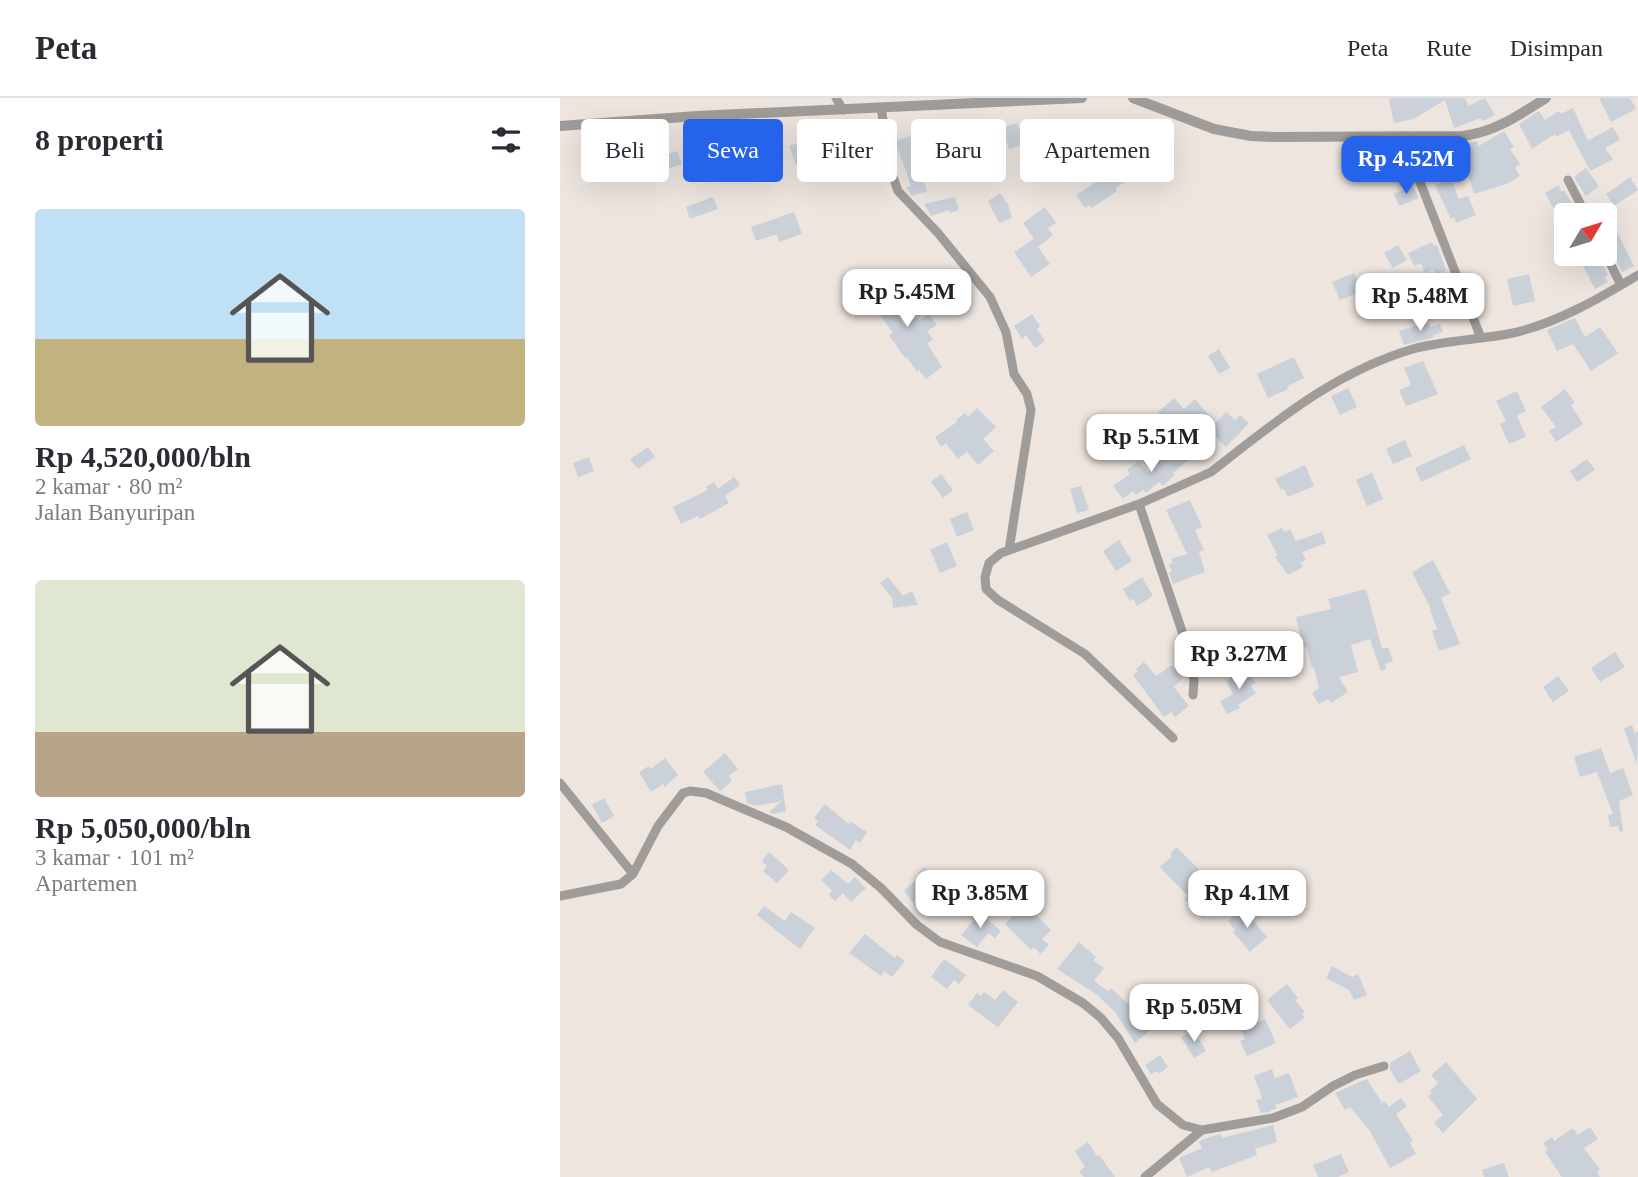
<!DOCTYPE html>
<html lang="id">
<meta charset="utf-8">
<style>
:root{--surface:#fff;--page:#f7f7f7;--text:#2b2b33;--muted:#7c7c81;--line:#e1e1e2;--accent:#2563eb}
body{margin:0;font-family:Georgia,serif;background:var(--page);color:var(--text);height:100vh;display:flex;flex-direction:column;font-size:26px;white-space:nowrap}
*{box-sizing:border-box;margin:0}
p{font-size:23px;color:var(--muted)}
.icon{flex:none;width:38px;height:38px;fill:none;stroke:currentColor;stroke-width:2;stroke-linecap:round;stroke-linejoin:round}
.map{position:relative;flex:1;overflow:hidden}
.panel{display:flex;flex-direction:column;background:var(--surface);width:560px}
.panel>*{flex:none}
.hud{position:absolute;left:21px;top:21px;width:665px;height:63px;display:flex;gap:14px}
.needle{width:46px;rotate:52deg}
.tools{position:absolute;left:994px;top:105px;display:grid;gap:14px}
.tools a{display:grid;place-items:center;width:63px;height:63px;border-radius:7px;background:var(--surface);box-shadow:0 7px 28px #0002;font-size:35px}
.price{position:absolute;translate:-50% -60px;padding:0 16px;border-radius:14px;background:#fff;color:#222;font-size:23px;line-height:46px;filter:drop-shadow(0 2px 4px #0008)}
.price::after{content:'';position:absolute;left:50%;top:42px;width:21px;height:16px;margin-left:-10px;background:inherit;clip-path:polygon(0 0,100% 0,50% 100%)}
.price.selected{background:var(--accent);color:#fff}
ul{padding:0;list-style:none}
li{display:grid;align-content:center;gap:14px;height:371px;padding:0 35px}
li span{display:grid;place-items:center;height:217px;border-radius:7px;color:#555}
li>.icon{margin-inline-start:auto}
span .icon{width:126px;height:126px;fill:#fffc;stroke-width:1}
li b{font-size:30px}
h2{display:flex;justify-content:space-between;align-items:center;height:84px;padding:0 35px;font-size:30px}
.tag{padding:0 24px;border-radius:7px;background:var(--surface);box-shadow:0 7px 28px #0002;font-size:24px;line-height:63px}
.tag.selected{background:var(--accent);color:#fff}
header{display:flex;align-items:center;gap:42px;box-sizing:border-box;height:98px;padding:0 35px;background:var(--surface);border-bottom:2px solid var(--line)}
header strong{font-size:33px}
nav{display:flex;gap:38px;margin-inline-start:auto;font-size:24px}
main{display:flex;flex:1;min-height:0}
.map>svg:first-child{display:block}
.building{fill:#cad1d8}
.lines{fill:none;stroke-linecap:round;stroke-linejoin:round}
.minor{stroke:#a09c9a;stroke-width:9}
.tertiary{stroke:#a09c9a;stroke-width:10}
</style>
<header>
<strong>Peta</strong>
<nav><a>Peta</a><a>Rute</a><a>Disimpan</a></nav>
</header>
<main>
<section class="panel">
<h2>8 properti<svg class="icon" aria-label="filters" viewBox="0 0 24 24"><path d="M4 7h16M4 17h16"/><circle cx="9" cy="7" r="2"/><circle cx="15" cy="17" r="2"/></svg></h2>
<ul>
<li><span style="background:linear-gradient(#bfe0f5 60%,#c2b280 0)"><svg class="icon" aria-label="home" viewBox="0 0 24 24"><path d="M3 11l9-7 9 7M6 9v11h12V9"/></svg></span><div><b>Rp 4,520,000/bln</b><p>2 kamar · 80 m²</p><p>Jalan Banyuripan</p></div></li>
<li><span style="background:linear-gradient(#dfe7d0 70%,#b9a48a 0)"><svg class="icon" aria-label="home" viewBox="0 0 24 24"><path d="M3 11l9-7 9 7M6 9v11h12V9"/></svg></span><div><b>Rp 5,050,000/bln</b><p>3 kamar · 101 m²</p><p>Apartemen</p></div></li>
</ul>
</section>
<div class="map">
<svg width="1078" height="1079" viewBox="0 0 1078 1079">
<rect width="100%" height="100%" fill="#eee5df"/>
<path class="building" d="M836,0H905L908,8L925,0L935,17L923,23L921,20L894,30L885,2L854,21L834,25L829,1Z
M1039,0H1070L1076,11L1051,24Z
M1013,10L1027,41L1029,42L1053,29L1060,42L1045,50L1053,61L1030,73L1009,32L996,39L995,36L972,51L959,26L979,13L985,22L999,13L1001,16Z
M522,24L536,63L513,71L505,48L483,55L478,42L449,51L442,30L457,25L461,35L492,25L495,34Z
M366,33L369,42L353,48L367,93L352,98L346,89L351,88L338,51L335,52L333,38L336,36L338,42Z
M390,33L399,57L385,62L377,38Z
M944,33L954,49L950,51L960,66L955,70L960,78L949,85L914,96L899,48L917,43L919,48Z
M65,41L75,73L53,81L44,58L25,64L21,52L37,47L38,51Z
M420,42L432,59L439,55L446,65L428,77L410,49Z
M244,43L250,62L236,67L229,48Z
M604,49L609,59L581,74L583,77L573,83L572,80L555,90L557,93L532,110L529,107L525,110L516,97L573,61L575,64Z
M117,53L122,66L100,74L95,61Z
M1026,70L1039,88L1026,98L1014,79Z
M1070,79L1078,92L1054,108L1046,96Z
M891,81L899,101L908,98L916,117L896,125L894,119L891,121L875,87Z
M998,87L1002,94L1004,92L1013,107L998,118L985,95Z
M853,88L859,100L839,108L834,96Z
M440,95L448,106L452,120L439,125L428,103Z
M153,99L158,111L130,121L126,109Z
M395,99L399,112L390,115L389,112L371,118L364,106Z
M1044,107L1074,168L1062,174L1051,152L1045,148V117H1033L1032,113Z
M485,109L496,125L488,130L493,137L478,149L490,166L471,179L454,154L474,141L463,125Z
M234,114L242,136L219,144L217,136L196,143L191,129Z
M872,144L874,148L877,147L886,172L876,177L873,171L865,175L861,165L854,168L848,155Z
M838,147L847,162L833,170L824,155Z
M1017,156H1038L1048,177L1045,179L1048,184L1035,191Z
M794,175L802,193L780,202L772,184Z
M969,176L975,203L953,208L947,181Z
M341,183L353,201L335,214L344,227L357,219L360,222L369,216L377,227L367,233L373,242L367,245L382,269L366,281L359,272L357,274L347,259L345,260L329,237L333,235L304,194L312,188L319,198Z
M472,216L480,228L477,231L485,243L475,250L466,237L462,241L454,228Z
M1015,220L1025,239L1040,229L1058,255L1031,273L1013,246L997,253L987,232Z
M869,225L870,229L880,226L883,234L873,237L874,239L844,247L839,233Z
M659,251L670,270L659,276L648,258Z
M734,259L744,280L727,288L728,291L708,300L697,276Z
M863,263L878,296L846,308L839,292L851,287L844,270Z
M788,290L797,309L780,317L771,298Z
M1005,291L1015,305L1011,307L1023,326L996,344L989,333L996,329L981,309Z
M957,293L966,313L957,318L966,339L949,346L940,326L946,323L936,303Z
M614,300L624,311L635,301L655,325L666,314L675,322L680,317L689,325L666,349L642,326L621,344L598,314Z
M417,310L436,329L423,341L434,353L418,367L407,354L398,361L386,345L381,349L375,339L397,324L396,322L405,315L408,319Z
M845,342L852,358L833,366L826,351Z
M615,347L628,362L613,375L615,377L603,388L599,384L586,395L583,392L576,397L573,393L563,401L553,388L570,376L567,372L578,363L588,374Z
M904,347L911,361L861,384L855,370Z
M88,349L95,359L78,371L70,361Z
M29,359L34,373L18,379L13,365Z
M1027,361L1035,372L1017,384L1010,373Z
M745,367L754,388L728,399L724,391L721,392L715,381Z
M812,375L823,401L807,408L796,382Z
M381,376L393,392L383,400L371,384Z
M174,379L180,387L165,398L169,405L140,421L138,418L121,426L113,409L148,392L146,389L154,384L158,391Z
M521,388L529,412L517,415L510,391Z
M630,402L642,429L635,432L644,452L639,454L645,474L613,486L609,474H612L609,466L613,465L611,461L627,456L606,412Z
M407,414L414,432L397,439L390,421Z
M722,430L724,434L730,431L736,443L762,434L766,445L742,454L746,462L740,465L743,469L728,477L715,459L718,458L707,437Z
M559,442L572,463L556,473L543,453Z
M387,444L397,468L380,475L370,452Z
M873,462L890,495L881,500L900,546L879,553L872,533L877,531L870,512L871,511L852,474Z
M328,479L343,498L352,493L358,507L333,510L332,500L320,485Z
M582,479L593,498L577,508L573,501L570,503L563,491Z
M806,491L822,551L828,549L833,563L825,566L826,571L821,573L810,541L791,547L798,574L779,579L788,594L771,605L768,601L759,606L752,595L759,590L754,569L752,570L747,549L743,550L736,519L771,511L768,501Z
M1055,554L1065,569L1040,584L1031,570Z
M584,564L596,578L612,567L622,581L614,589L629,608L615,619L611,614L604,619L573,577L578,573L576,571Z
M686,570L696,585L691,588L696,595L678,607L680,610L667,616L660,603L673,596L666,583Z
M998,578L1009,593L993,604L983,589Z
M1072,627L1075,635L1078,634L1077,667L1064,630Z
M1041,650L1050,675L1063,670L1073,697L1059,703L1063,733L1060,734L1058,728L1050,729L1048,717L1053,716L1037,674L1020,679L1014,659Z
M165,655L178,671L169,678L172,683L160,693L143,674Z
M105,660L118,677L105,689L103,686L91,694L79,674L89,668L91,671Z
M222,686L226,713L213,716L209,714L222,703L195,708L187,705L185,694Z
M44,700L54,718L42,725L32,707Z
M265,706L289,726L291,724L307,734L300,745L296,742L290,752L255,727L258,723L254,720Z
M616,749L670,801L651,819L647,816L643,820L625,801L628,798L600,769L612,758L610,756Z
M209,754L229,772L217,785L203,773L207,768L202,763Z
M364,769L385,790L360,814L344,793L360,778L358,775Z
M271,772L288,786L295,779L306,790L291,804L283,795L275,803L269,797L272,793L261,782Z
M465,806L471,813L475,809L481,814L477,818L491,832L482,841L489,847L480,856L474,849L471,852L445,826Z
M204,808L225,823L231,814L255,830L240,851L197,817Z
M683,810L707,839L690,854L673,834L675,832L668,823Z
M420,815L441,833L435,840L428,835L417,849L401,837Z
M305,836L335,860L337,857L345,863L332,879L324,873L321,878L289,855Z
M519,844L536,859L533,862L544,870L534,883L548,893L551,890L573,911L580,905L599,925L575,945L555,914L536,896L497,871Z
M384,861L406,877L399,886L394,882L387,891L371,879Z
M772,868L792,879L798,876L807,897L794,902L789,892L766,880Z
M727,886L738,900L735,902L745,914L742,916L745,919L730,931L707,902Z
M443,892L458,904L438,929L408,907L417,895L421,898L424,894L435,902Z
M705,921L716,945L687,958L680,943L685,941L681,931Z
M633,932L646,953L634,960L621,939Z
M850,953L861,973L839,986L830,971V965Z
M600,957L608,969L599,976L597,973L591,976L585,967Z
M886,964L917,1001L883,1035L874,1025L883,1017L868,999L872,995L870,993L878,985L871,977Z
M712,971L715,980L729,975L738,999L715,1007L716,1010L709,1014L701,1015L696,1002L702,1000L694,978Z
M807,981L822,1005L824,1003L829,1009L841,1000L847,1008L836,1016L853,1043L850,1045L856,1056L830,1070L810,1033L790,1009L785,1012L775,995Z
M713,1027L717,1044L695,1051L697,1057L652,1074L649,1069L627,1079L619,1060L642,1050L639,1044L641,1042L660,1036L662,1040Z
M1030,1029L1038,1041L1024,1050L1040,1072L1037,1074L1040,1079H1002L985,1054L988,1052L983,1045L992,1039L994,1043L1013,1030L1018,1037Z
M528,1044L537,1058L539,1057L555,1079H524L519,1073L525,1069L515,1053Z
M781,1056L789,1074L778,1079H758L753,1067Z
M944,1065L949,1079H924L922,1072Z"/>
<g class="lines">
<path class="minor" d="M276,0L283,12
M321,10L332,76L338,93L378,135L430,199L446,234L454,276L467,296L471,312L449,452
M842,38L921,240
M1008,82L1026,117
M1045,155L1061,187
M579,406L631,560L634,582L633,597
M613,640L525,556L438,502L426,491L425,479L429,465L441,455L579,406L651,374C714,325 774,274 853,251C886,242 920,242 953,235C997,225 1040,200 1078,177
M0,685L73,776
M0,798L61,786L73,776L98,728L123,695L130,693L146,695L226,729L292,766L321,790L357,827L380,844L477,878L523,905L541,920L558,940L597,1006L623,1027L642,1032L713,1020L742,1009L773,988L795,977L824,968
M585,1079L642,1032"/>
<path class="tertiary" d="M573,0L654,31L691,38L715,39L903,38C935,34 959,17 986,0
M0,28L137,18L522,0"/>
</g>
</svg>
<div class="tools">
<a><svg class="needle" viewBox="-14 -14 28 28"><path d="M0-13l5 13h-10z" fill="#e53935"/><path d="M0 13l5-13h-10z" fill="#7c7c81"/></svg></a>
</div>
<b class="price selected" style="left:846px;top:98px">Rp 4.52M</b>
<b class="price" style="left:347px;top:231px">Rp 5.45M</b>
<b class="price" style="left:860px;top:235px">Rp 5.48M</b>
<b class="price" style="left:591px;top:376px">Rp 5.51M</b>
<b class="price" style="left:679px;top:593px">Rp 3.27M</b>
<b class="price" style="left:420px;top:832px">Rp 3.85M</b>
<b class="price" style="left:687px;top:832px">Rp 4.1M</b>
<b class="price" style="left:634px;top:946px">Rp 5.05M</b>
<div class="hud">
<a class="tag">Beli</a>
<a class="tag selected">Sewa</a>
<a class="tag">Filter</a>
<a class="tag">Baru</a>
<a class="tag">Apartemen</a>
</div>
</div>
</main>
